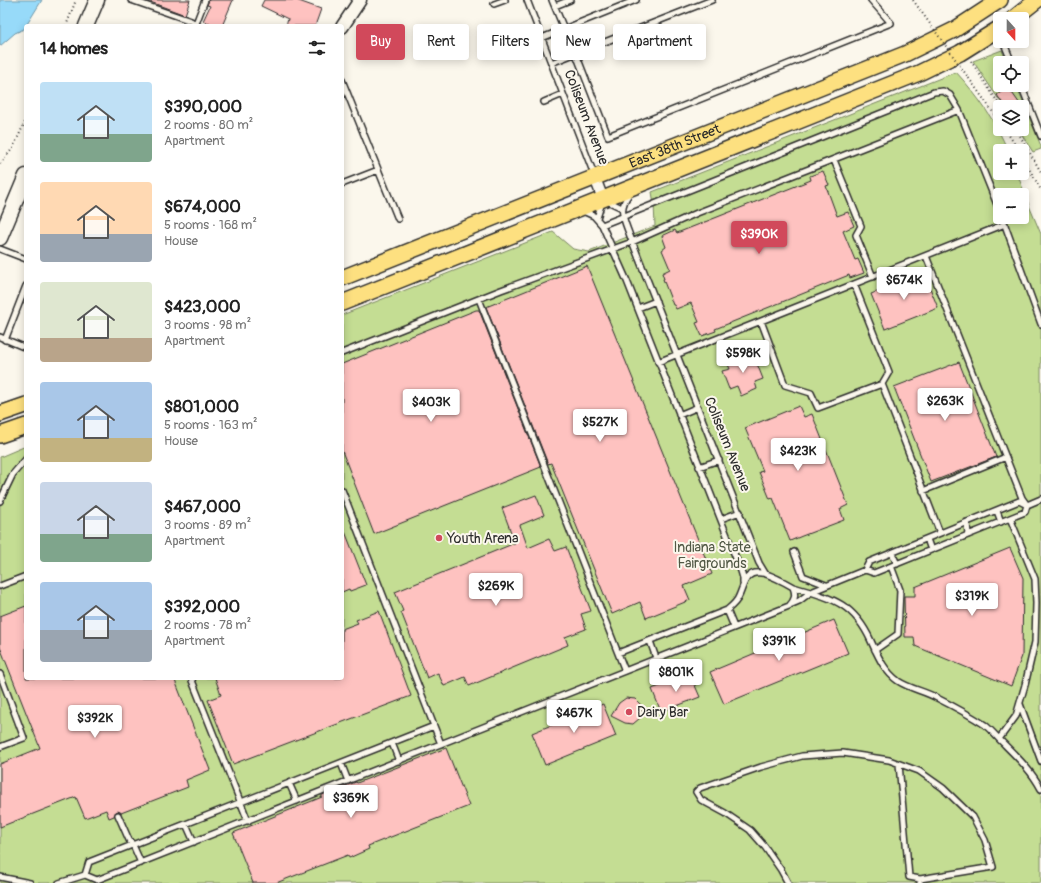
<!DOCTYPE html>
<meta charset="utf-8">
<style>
:root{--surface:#fff;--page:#f6f6f6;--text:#222;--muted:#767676;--accent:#d1495b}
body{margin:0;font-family:Pangolin,sans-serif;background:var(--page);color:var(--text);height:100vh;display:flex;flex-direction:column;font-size:15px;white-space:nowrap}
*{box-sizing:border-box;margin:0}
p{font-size:13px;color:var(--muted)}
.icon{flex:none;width:22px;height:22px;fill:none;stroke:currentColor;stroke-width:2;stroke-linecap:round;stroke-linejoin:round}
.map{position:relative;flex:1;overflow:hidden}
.panel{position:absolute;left:24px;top:24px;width:320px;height:656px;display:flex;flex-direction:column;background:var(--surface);border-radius:4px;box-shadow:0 2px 10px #0003}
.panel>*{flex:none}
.banner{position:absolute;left:356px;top:24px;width:380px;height:36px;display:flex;gap:8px}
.needle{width:26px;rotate:159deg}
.tools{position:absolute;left:993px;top:12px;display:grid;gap:8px}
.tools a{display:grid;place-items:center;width:36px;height:36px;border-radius:4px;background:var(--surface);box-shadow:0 2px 10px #0003;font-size:20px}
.price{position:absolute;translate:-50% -34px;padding:0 9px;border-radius:4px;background:#fff;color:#222;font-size:13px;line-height:26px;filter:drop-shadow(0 1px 2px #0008)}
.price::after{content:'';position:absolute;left:50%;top:24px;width:12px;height:9px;margin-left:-6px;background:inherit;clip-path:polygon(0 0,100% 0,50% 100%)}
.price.on{background:var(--accent);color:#fff}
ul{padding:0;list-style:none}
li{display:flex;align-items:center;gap:12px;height:100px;padding:0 16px}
li span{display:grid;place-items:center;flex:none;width:112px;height:80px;border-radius:4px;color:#555}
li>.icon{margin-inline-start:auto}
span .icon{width:48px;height:48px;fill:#fffc;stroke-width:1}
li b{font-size:17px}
h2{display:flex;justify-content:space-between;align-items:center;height:48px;padding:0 16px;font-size:17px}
.tag{padding:0 14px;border-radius:4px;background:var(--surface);box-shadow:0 2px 10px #0003;font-size:14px;line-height:36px}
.tag.on{background:var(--accent);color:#fff}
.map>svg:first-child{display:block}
.green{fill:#c4dd93;stroke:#78845f;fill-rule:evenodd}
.water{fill:#97daf9;stroke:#6c94a7}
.building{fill:#fec2c0;stroke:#2b2b2b}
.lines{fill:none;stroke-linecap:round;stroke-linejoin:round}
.service-casing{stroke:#2b2b2b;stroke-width:8}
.minor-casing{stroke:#2b2b2b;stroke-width:13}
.tertiary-casing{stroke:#2b2b2b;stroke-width:15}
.secondary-casing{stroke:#2b2b2b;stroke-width:17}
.primary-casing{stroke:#2b2b2b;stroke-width:18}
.path{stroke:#2b2b2b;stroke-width:2;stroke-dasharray:1 3;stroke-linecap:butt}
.service{stroke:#fbf7ec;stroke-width:5}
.minor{stroke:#fbf7ec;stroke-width:10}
.tertiary{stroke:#fbf7ec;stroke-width:12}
.secondary{stroke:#fbf7ec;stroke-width:14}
.primary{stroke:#fde080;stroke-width:15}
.path-bridge{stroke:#2b2b2b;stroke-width:2;stroke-dasharray:1 3;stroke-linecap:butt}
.poi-dot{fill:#d1495b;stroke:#fbf7ec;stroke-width:1.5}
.labels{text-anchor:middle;stroke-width:4;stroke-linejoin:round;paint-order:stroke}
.street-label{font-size:14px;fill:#2b2b2b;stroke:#fbf7ec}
.poi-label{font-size:14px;fill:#2b2b2b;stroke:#fbf7ec;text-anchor:start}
.park-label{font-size:14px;fill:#515845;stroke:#fbf7ec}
</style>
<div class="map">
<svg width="1041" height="883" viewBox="0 0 1041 883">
<rect width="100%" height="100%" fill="#fbf7ec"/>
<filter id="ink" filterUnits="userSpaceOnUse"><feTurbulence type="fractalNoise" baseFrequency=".025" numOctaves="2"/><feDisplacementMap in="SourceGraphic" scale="8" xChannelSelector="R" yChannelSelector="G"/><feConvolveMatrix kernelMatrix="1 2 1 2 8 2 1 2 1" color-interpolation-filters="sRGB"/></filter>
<g filter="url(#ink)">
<path class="green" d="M1002,50L1007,63H1000V85H1016L1041,146V149L1033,152L1018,129H1022V107H1004L973,61Z
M956,72C978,96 996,122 1008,151H1000V173H1017L1030,208L1041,234V883H0V457L26,446V678H342V315L553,232L573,249L589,252L655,226L654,204L652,192ZM1000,195H1022V217H1000Z"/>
<path class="water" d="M0,0H42L24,29L15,33L0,46Z"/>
<path class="building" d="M145,0H190L185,15Z
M209,0H233L222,26H214L203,21L210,6L207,5Z
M264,0H296L321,9L315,26H286L288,19L261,6Z
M1008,87L1022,107H1005L997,95Z
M823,171L829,185L826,186L837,216L848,212L854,226L843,231L855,260L858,259L864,273L850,278L849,275L715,329L716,331L702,336L696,323L699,322L691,303L676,309L674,305H673L663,279H664L662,273L670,269L662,250L666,247L662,236L675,230L677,233L811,180L810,176Z
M587,266L712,574L684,586L690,600L646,618L640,602L612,614L551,463L548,464L486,307Z
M924,273L938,308L885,329L871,294Z
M476,310H479L541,467L374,534L342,451V364Z
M748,352L750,358L754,356L763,379L755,382L757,389L741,396L737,386L729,389L722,371L730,369L726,360Z
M959,362L996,457L931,482L894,387Z
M799,406L804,417L812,414L848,505L840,509L844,520L802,536L790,541L773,498L770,499L759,472L763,471L745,428Z
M536,495L544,515L520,525L528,548L549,539L555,551L566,547L591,611L581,614L586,629L565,637L568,645L469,686L465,677L444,686L438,673L427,678L401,612L403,611L395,592L515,543L502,508Z
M342,524L366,585L350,591L349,589L342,592Z
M1010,548L1023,578L1022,656L1011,686L915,646L914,637H905L904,596H915V587Z
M26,606V678H174L210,770L186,780L188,787L121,813L117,811L114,816L109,818L106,810L85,818L76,797L0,827V764L40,748L0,647V616Z
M379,611L411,696L233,764L208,700L221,695L215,678H342V629L358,623L356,620Z
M834,620L848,653L724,704L710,672Z
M690,674L700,697L661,712L652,689Z
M626,698L635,699L641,705L642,710L640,718L633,724L625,723L611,716L619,703Z
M603,704L616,736L545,765L532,733Z
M446,748L469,806L368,846L369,849L349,858L348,855L276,883H253L233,833L322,797V795L356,782L357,783Z"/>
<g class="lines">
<defs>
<path id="service" d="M131,0L191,21L198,26
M527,0L595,177
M552,0L564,29
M494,4L505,0
M555,6L570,0
M195,26L205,0
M1003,41L1012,63
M512,50L636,0
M576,54L608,136L891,23L871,0
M551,63L712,0
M342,80L398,219
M1021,85L1041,136
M544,102L563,94
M834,160L861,226L856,235L873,277
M342,184L378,170
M630,193C617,209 624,219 630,236L759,563L765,573
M583,211L594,216L602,225L627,281L741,571L743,578V583
M1002,217L1041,324
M597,218L603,199L622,208
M602,225L934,92L943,91L950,95L959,110L1000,212
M0,249L26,259
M854,284L889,372L882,384L940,533
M479,299L625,671
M638,308L656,301
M761,321L785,385L811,393L818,408L882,384
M0,337L26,348
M5,340L26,286
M342,353L501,290L632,242L697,213L959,110
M658,362L1005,224
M679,415L698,407
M699,467L719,460
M342,490L441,744
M923,491L1006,457
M0,501L13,474L26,459
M997,511L1001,522
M721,519L740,512
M967,522L968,535
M927,539L931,550
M794,552L803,576L826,585
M892,553L897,564
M865,570L869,562L1019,501L1027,505L1041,499
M0,586L26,576
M793,587C831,598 853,602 871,641C878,656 884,671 898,681C910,689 925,691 937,698C953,706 970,715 985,725C991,730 997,737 1002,742C1016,756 1032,771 1041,789
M792,604L799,601L811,592L865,570L874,573L1025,512L1027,505L1022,498L926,256
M727,610L734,627
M650,641L656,658
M875,650L898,634L900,590L891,566
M0,674L24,738L0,747
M191,678L248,821
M1020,704L1041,761
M999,739L1016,716L1025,685L1035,642L1036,603L1035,579L1010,518
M392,743L399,761
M341,763L348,781
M899,764L909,877L920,879
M289,783L297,801
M118,815L129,840L133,845L141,863
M186,824L194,842
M85,875L89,862L434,726
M0,877L30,883
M59,883L85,875L97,880L789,606C795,600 796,595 793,587C786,583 767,573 761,573C745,571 744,585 739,596C737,602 732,606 727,610L618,653
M788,883L781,870L765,847L750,830L725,813L701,800L696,792L700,788L761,767L802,756L843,753L889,760L919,771L943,788L973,817L985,840L993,867L920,879V883"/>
<path id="minor" d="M595,178L603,199"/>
<path id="tertiary" d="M342,27L360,0"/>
<path id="secondary" d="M86,26L97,0
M0,238L26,176"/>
<g id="primary">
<path d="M1013,19L1037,0"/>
<path id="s1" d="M342,278L905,54L954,30L1000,0"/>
<path d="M342,303L919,73L960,53L1000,28"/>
<path d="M0,414L26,405"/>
<path d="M0,435L26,426"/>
</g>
</defs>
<use href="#service" class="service-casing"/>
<use href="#minor" class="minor-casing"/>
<use href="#tertiary" class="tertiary-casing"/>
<use href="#secondary" class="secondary-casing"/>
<use href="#primary" class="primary-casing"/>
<path class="path" d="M66,26L76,0
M971,61L1001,107
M1005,129L1019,151
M1016,129L1041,172
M1022,156L1041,190
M0,164L13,148L26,120"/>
<use href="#service" class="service"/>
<use href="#minor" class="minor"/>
<use href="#tertiary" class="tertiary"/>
<use href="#secondary" class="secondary"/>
<use href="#primary" class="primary"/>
<path class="path-bridge" d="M913,0L1000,122"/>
</g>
</g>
<g class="poi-dot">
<circle cx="439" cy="538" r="4"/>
<circle cx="629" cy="712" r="4"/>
</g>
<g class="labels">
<g class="street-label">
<text transform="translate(587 117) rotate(69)" y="5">Coliseum Avenue</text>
<text dy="5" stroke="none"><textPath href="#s1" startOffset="358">East 38th Street</textPath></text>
<text transform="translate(728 444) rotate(68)" y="5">Coliseum Avenue</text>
</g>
<g class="poi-label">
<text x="447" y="543">Youth Arena</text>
<text x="637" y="717">Dairy Bar</text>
</g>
<g class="park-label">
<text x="712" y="552">Indiana State<tspan x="712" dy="16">Fairgrounds</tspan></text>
</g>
</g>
</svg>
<div class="tools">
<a><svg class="needle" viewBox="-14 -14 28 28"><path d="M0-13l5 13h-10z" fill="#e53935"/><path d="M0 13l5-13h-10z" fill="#767676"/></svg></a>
<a><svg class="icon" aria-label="locate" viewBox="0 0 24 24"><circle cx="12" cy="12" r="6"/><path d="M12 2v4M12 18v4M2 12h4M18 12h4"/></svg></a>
<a><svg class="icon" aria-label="layers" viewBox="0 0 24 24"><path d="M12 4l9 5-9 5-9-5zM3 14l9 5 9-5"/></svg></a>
<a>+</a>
<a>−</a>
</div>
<b class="price on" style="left:759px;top:255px">$390K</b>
<b class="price" style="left:904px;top:301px">$674K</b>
<b class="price" style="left:743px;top:374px">$598K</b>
<b class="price" style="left:945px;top:422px">$263K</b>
<b class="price" style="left:431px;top:423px">$403K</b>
<b class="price" style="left:600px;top:443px">$527K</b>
<b class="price" style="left:798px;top:472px">$423K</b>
<b class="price" style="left:496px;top:607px">$269K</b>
<b class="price" style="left:972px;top:617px">$319K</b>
<b class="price" style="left:779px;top:662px">$391K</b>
<b class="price" style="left:676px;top:693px">$801K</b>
<b class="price" style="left:574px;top:734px">$467K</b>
<b class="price" style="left:95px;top:739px">$392K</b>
<b class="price" style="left:351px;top:819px">$369K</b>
<div class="banner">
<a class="tag on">Buy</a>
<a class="tag">Rent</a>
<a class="tag">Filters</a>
<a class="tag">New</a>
<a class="tag">Apartment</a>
</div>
<section class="panel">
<h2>14 homes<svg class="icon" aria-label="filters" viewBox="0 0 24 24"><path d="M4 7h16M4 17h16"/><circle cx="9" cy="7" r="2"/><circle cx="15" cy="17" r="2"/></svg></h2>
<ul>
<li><span style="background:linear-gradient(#bfe0f5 65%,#7fa58c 0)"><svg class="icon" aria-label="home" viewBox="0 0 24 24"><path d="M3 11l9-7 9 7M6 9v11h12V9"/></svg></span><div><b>$390,000</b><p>2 rooms · 80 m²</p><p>Apartment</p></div></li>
<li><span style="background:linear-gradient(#ffd9b3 65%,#9aa5b1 0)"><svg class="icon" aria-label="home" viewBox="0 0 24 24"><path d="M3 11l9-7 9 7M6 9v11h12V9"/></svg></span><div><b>$674,000</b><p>5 rooms · 168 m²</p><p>House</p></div></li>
<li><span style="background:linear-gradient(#dfe7d0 70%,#b9a48a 0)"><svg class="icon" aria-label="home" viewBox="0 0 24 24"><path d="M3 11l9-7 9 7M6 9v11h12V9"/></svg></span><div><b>$423,000</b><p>3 rooms · 98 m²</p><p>Apartment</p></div></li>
<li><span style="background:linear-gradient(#a9c7e8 70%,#c2b280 0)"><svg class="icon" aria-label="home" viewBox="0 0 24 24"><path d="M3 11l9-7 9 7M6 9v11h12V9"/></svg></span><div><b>$801,000</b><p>5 rooms · 163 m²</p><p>House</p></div></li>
<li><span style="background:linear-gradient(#c9d6e8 65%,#7fa58c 0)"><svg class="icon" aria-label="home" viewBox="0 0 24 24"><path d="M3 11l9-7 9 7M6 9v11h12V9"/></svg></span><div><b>$467,000</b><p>3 rooms · 89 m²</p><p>Apartment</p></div></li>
<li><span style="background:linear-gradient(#a9c7e8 60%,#9aa5b1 0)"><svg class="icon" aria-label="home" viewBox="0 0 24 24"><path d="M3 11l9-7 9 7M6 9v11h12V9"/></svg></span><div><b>$392,000</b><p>2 rooms · 78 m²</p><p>Apartment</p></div></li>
</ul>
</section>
</div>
